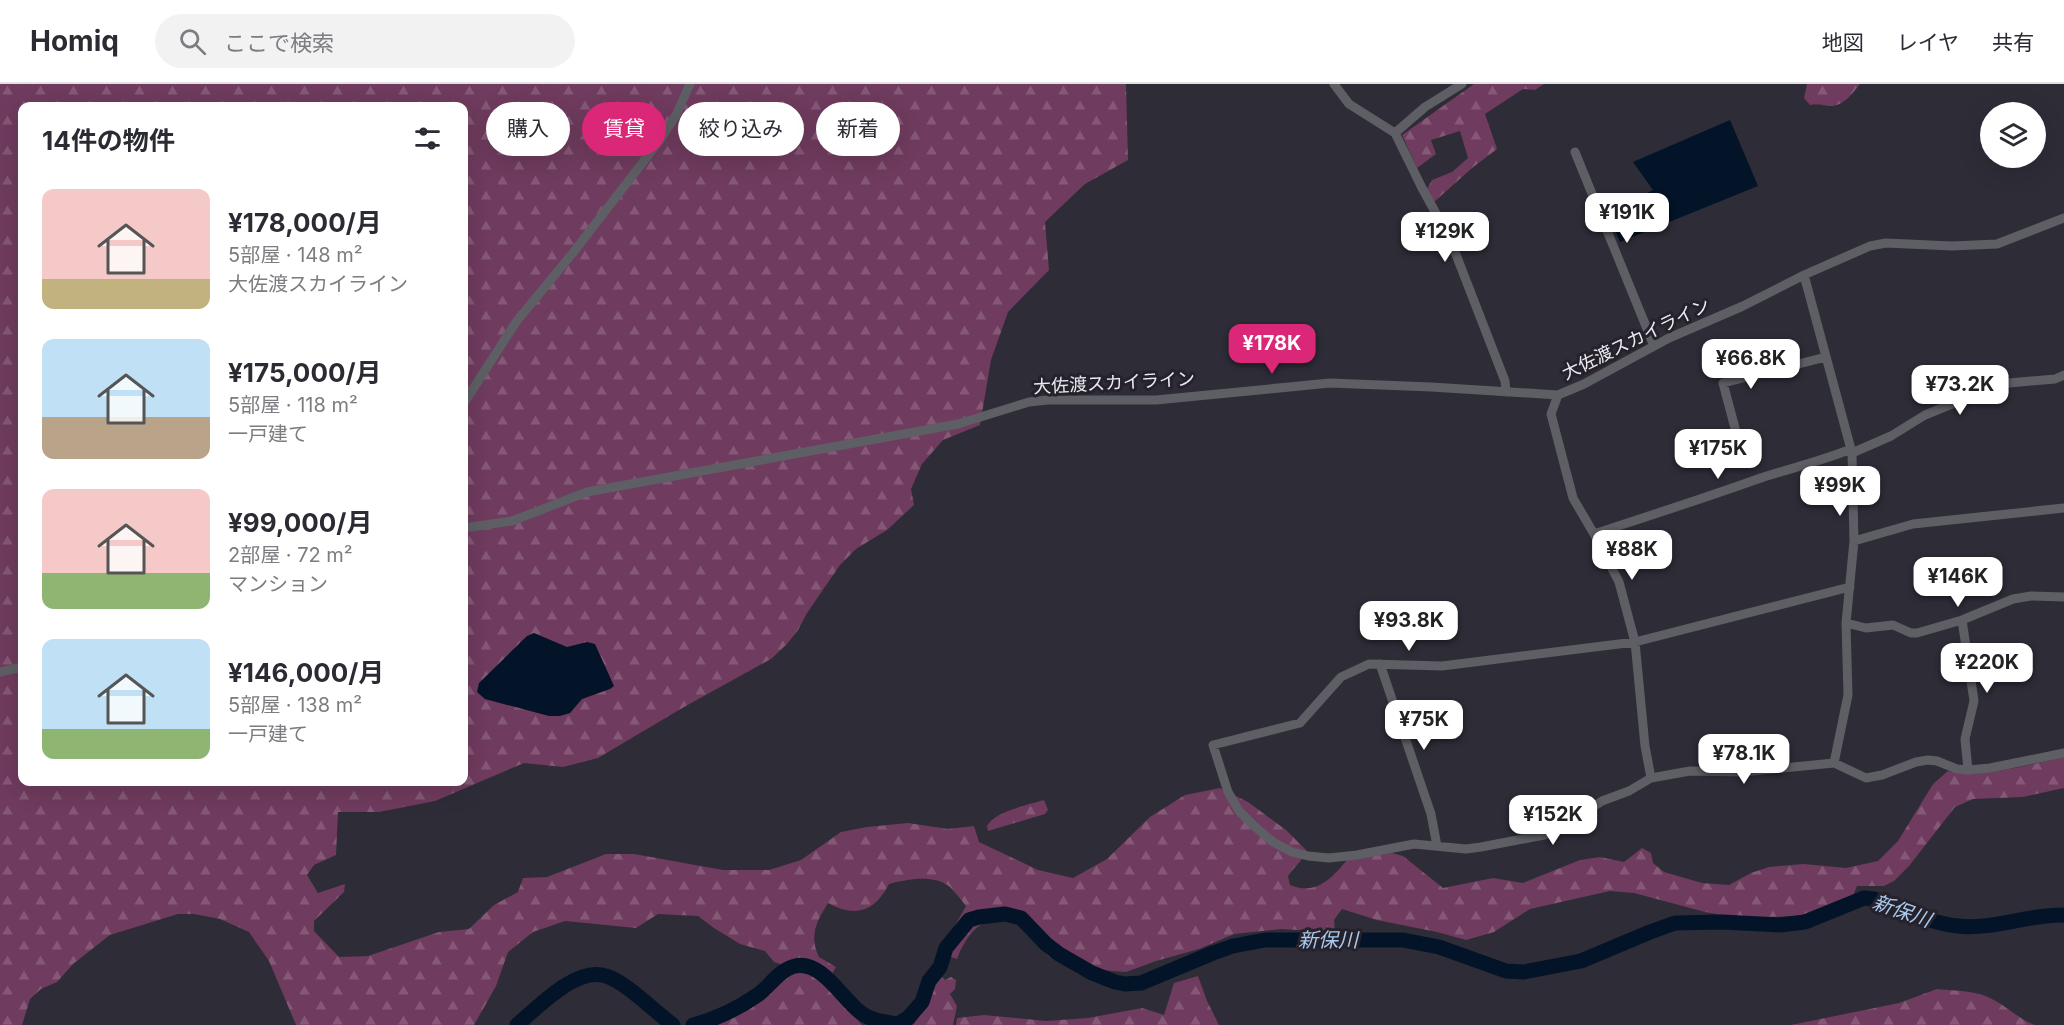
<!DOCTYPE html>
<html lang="ja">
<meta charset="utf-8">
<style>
:root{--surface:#fff;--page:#f2f2f3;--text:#2b2b33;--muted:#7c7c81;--line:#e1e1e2;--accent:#db2777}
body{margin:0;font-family:Inter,"Noto Sans JP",sans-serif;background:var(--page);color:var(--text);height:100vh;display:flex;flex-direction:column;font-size:22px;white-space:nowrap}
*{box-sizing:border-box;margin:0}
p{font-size:20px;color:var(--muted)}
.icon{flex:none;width:33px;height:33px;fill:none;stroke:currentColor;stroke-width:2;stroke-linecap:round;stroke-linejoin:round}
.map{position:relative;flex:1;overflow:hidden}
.side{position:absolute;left:18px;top:18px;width:450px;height:684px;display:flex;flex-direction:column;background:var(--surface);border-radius:12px;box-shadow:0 6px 24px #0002}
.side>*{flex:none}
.hud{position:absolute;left:486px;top:18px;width:570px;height:54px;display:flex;gap:12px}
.controls{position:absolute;left:1980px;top:18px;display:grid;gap:12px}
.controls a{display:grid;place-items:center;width:66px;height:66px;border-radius:50%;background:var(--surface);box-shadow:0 6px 24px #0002;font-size:30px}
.price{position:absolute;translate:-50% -51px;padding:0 14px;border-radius:12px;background:#fff;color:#222;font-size:20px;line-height:39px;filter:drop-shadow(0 2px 3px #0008)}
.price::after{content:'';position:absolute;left:50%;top:36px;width:18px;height:14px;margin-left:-9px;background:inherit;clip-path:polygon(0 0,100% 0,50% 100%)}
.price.active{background:var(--accent);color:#fff}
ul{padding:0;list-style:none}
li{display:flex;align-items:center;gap:18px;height:150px;padding:0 24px}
li span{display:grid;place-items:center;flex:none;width:168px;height:120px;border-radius:12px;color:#555}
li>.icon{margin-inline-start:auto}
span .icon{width:72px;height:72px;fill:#fffc;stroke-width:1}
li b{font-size:26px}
h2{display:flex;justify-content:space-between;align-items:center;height:72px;padding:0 24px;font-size:26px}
.pill{padding:0 21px;border-radius:27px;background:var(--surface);box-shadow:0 6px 24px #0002;font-size:21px;line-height:54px}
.pill.active{background:var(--accent);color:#fff}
header{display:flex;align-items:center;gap:36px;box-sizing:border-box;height:84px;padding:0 30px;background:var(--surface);border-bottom:2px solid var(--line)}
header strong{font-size:28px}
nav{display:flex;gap:33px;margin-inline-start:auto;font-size:21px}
.search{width:420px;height:54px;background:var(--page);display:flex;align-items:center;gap:15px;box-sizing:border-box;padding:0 21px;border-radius:33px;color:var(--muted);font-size:22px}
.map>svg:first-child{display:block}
.forest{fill:url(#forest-firs);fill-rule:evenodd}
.water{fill:#031429}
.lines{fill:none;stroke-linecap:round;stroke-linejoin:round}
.river{stroke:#031429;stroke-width:15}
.minor{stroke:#5d5f64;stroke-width:9}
.labels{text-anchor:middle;stroke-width:6;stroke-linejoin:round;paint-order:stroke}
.street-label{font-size:18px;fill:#edebf2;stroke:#25222c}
.water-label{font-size:20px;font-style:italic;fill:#aac9ee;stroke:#25222c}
</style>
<header>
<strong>Homiq</strong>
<div class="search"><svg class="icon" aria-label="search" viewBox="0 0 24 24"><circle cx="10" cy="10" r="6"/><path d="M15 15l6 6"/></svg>ここで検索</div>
<nav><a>地図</a><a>レイヤ</a><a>共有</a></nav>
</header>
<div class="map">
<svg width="2064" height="941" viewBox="0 0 2064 941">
<defs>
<pattern id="forest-firs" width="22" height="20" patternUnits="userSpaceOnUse" patternTransform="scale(1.5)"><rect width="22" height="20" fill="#6f3b5e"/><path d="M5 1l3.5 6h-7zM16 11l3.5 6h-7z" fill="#845876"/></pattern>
</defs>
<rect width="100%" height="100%" fill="#2e2c37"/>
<path class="forest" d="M0,0H1126L1128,76L1085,100L1045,138L1049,186L1008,228L991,276L980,341L943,356L922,380L911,405L914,421L887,446L856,465L840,481L807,529L798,546L787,560L771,575L684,623L598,674L563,683L524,679L435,717L379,728H338L336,771L314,781L307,791L318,809L345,800L344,808L314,837V847L339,873L368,872L439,848L469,845L494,821L518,808L523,794L547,793L606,770H634L723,786H769L801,776L841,748L867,743L908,739L948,745L974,742L979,758L1038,786L1073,794L1107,775L1150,733L1185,711L1220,704L1248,718L1286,746L1307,767C1302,777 1294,783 1288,792L1290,801C1316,812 1332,794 1347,776L1392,769L1403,772L1443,804L1493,794L1523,799L1580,776L1600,773L1624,778L1642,764L1651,769L1653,779L1664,788L1702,799L1729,801L1751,789L1769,783L1803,780L1846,784L1878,777L1898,757L1933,700L1948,687C1977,695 2033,680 2064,673V704L2023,713L1973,715L1955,723L1909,782L1894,797L1884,802H1857L1853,812L1822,825L1798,832L1739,834L1705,828L1634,809L1610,807L1530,825L1494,848L1466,856L1437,848L1377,836L1342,825L1334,836L1335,848L1281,845L1234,850L1199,865L1156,877L1126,888L1076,884L1048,872L1017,837C1010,837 999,834 992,836C974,840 963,859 957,875L948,872L943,863L966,822C961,816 956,809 950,803C935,790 907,795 889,800C875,828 855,834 828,819C816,838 809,852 819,873L836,883L832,890L812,880L796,876L783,881L774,878L765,867L740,860L714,844L698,832L658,830L636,844L565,837L533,848L508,868L496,902L474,941H296L269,877L249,848L220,835L194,830H178L110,851L73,880L57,898L41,905L30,915L22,941H0ZM22,22H464V698H22Z
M1474,0H1544L1535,6L1523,5L1485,30L1497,65L1472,84L1434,118L1427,105L1432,96L1452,88L1468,74L1460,47L1431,56L1436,70L1417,84L1402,51Z
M1807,0H1860C1852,10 1843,23 1829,22C1822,21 1818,20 1810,21L1804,14Z
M1044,716L1048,726L1045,730L988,747L987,742C995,727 1028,721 1044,716Z
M795,887L807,888L817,893L862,941H709C741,928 768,910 795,887Z
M1198,892L1207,917L1219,941H956L957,934L984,931L1046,937L1088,934L1142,924L1164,931L1174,899Z
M942,893L945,896L951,893L956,896L955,905L950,910L957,922L953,941H913L929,919L935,896Z
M1937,905C1956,907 1977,906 1994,916C2009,924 2020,936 2035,941H1791L1899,919Z"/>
<path class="water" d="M1730,36L1758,102L1620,158L1608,129L1653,106L1633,78Z
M534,549L567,563L587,558L595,560L614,602L610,605L582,615L570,629L560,632H549L485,615L477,608L479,599L527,552Z"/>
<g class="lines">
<path class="river" d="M517,941C537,924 576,882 606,892C626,898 655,928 673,941
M693,941C717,935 739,924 759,910C770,901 781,885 795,882C821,876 842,914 860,928C871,937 885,938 898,940L908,934L922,918L929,897L940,883L946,864L969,836L979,833L1005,830L1021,834L1046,860L1059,870L1092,889L1115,898L1125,900L1141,899L1213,869L1233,862L1265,856H1403L1439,863L1506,887L1524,888L1581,877L1650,848L1675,839L1722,838L1780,841L1805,838L1864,814L1874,815C1902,825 1929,839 1958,842C1993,846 2029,830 2064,831"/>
<path class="minor" d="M1334,0L1349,20L1395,49L1422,104L1450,155L1505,297L1506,308
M1395,49L1425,23L1462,0
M1575,68L1654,262
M1804,191L1852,369L1854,457L1846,539L1848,611L1834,679
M1558,311L1551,330L1573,414L1594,450L1619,498L1635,558L1645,662L1651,694
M464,319L516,238L572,170L660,56L676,31L690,0
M1852,369L1891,352L1925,331L1984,307L2009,299L2055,295L2064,291
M1744,378L1723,299L1826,273
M464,444L512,437L587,408L958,340L1029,318L1048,316H1156L1330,299L1431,303L1558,311L1584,300L1669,254L1743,222L1804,191L1870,162L1886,159L1952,162L1997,160L2064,134
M1594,450C1648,432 1702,415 1755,396C1787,385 1819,378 1851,365
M1854,457L1913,440L2064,424
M1850,503L1635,558L1442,582L1369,580L1341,593L1300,639L1213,661L1228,708L1239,727L1254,742L1273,758L1292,768L1308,772L1329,774L1357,771L1414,760L1466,765L1481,763L1544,751L1563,743L1602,717L1629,707L1651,694L1690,687L1743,688L1834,679L1866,694L1882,691L1916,678L1928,676L1937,677L1957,685L1968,686L1990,684L2064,669
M1962,536L1974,617L1965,655L1968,686
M1846,539L1866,544L1893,541L1911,549H1917L1962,536L2013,515L2031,512L2064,513
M1380,580L1431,730L1437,762
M0,588L22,583"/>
</g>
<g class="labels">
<g class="street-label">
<text transform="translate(1636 255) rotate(-26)" y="6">大佐渡スカイライン</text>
<text transform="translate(1114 299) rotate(-3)" y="6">大佐渡スカイライン</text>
</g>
<g class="water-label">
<text transform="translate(1902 827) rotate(19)" y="7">新保川</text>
<text x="1328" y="863">新保川</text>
</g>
</g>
</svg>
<div class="controls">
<a><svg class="icon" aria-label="layers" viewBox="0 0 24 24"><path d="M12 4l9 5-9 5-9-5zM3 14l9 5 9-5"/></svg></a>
</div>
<b class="price" style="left:1627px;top:160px">¥191K</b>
<b class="price" style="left:1445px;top:179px">¥129K</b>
<b class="price active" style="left:1272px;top:291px">¥178K</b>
<b class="price" style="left:1751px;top:306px">¥66.8K</b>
<b class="price" style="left:1960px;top:332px">¥73.2K</b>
<b class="price" style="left:1718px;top:396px">¥175K</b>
<b class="price" style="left:1840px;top:433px">¥99K</b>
<b class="price" style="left:1632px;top:497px">¥88K</b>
<b class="price" style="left:1958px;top:524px">¥146K</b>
<b class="price" style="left:1409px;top:568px">¥93.8K</b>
<b class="price" style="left:1987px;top:610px">¥220K</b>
<b class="price" style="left:1424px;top:667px">¥75K</b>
<b class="price" style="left:1744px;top:701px">¥78.1K</b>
<b class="price" style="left:1553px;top:762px">¥152K</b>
<div class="hud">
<a class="pill">購入</a>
<a class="pill active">賃貸</a>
<a class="pill">絞り込み</a>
<a class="pill">新着</a>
</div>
<section class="side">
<h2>14件の物件<svg class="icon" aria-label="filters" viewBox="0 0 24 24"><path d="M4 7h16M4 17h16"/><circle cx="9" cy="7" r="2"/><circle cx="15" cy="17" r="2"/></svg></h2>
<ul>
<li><span style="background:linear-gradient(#f6c9c9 75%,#c2b280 0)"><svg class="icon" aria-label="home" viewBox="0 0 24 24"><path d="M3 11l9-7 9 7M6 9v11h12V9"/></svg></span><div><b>¥178,000/月</b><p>5部屋 · 148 m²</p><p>大佐渡スカイライン</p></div></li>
<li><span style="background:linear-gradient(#bfe0f5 65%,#b9a48a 0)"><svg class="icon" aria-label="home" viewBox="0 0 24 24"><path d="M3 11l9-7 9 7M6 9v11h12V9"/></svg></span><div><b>¥175,000/月</b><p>5部屋 · 118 m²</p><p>一戸建て</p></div></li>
<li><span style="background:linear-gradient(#f6c9c9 70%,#8fb573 0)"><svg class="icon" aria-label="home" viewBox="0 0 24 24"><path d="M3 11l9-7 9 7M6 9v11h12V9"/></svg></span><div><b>¥99,000/月</b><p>2部屋 · 72 m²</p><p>マンション</p></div></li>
<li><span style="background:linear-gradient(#bfe0f5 75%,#8fb573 0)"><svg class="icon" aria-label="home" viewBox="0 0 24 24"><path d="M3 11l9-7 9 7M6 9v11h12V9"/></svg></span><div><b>¥146,000/月</b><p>5部屋 · 138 m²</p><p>一戸建て</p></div></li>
</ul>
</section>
</div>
